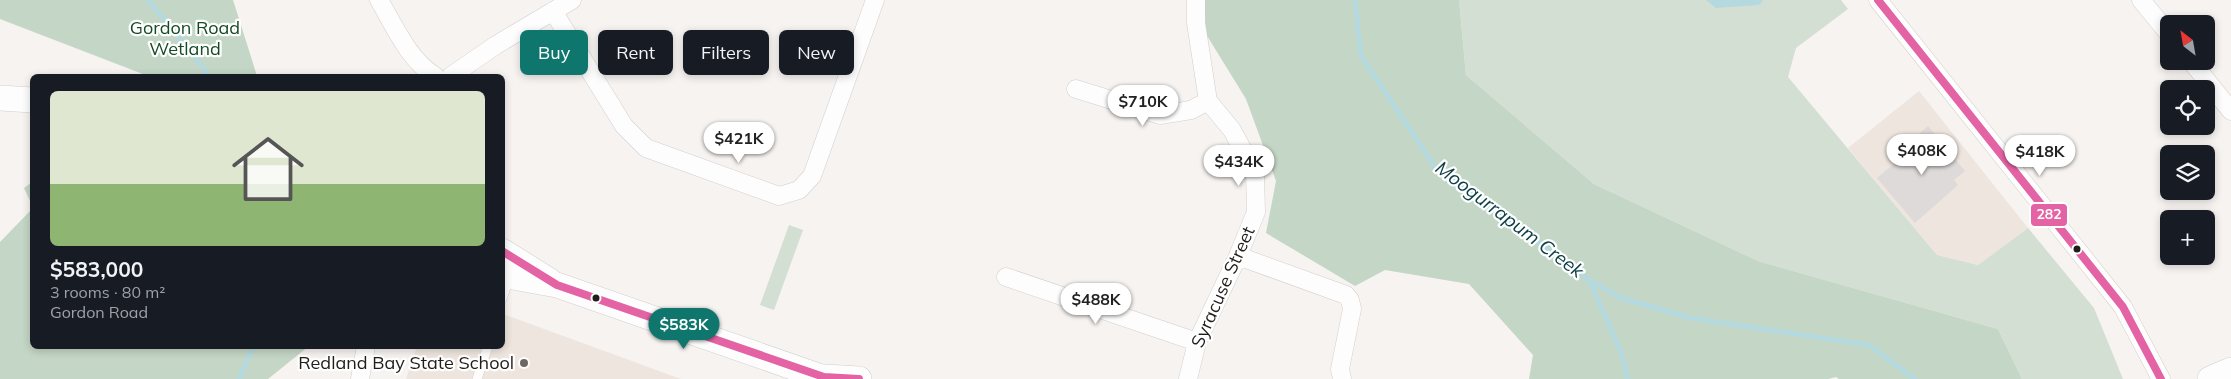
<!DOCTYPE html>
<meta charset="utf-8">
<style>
:root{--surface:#171b24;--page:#20242c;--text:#f1f3f6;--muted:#9ea1a6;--line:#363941;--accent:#0f766e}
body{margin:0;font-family:Mulish,sans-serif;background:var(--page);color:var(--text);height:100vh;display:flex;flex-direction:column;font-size:19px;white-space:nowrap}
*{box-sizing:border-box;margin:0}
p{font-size:16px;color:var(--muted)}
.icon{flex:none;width:28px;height:28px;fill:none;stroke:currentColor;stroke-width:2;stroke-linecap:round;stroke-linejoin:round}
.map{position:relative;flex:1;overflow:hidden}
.sheet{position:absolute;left:30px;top:74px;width:475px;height:275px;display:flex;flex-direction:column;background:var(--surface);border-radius:8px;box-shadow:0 2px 8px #0003}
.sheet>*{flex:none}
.top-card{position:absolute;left:520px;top:30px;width:475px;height:45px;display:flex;gap:10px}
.needle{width:32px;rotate:329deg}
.tools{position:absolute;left:2160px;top:15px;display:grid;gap:10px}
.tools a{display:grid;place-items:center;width:55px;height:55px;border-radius:8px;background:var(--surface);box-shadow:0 2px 8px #0003;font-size:25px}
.price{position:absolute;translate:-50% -42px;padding:0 11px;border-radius:18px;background:#fff;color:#222;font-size:16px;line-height:32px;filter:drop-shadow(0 1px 2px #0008)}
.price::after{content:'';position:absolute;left:50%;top:30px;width:15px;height:11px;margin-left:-8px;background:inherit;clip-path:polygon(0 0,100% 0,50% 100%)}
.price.on{background:var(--accent);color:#fff}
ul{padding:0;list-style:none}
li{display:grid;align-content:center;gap:10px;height:265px;padding:0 20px}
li+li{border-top:1px solid var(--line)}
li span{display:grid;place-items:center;height:155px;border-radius:8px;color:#555}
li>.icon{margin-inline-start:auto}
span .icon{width:90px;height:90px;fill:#fffc;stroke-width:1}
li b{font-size:21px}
.tag{padding:0 18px;border-radius:8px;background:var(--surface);box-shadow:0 2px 8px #0003;font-size:18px;line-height:45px}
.tag.on{background:var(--accent);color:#fff}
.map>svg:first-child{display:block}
.built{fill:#eee6de}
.green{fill:#d4dfd3}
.forest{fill:#c4d6c5}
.water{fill:#b4d9de}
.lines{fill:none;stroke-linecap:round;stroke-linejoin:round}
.stream{stroke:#b4d9de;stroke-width:5}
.building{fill:#dedad9}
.lane-casing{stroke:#d2cfcd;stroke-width:10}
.street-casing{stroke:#d2cfcd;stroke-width:19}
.secondary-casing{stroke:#d2cfcd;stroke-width:26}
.lane{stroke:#fefdfd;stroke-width:9}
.street{stroke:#fefdfd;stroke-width:18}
.secondary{stroke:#fefdfd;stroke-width:25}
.bus-1-casing{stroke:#fff;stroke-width:11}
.bus-1{stroke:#e463a4;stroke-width:8}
.bus-dot{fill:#201d1b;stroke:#fff;stroke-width:2}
.poi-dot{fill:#6b6866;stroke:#fff;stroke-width:2}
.labels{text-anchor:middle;stroke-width:4.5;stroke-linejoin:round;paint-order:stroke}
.park-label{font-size:18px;fill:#154b24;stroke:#fff}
.street-label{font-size:18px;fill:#201d1b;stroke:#fff}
.poi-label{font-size:18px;fill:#201d1b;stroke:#fff;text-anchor:end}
.water-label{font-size:19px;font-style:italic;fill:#0d4046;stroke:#fff}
.line-badge{stroke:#fff;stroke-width:2}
.badge-label{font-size:14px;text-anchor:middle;font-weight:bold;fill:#fff}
</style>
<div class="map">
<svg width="2231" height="379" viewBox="0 0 2231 379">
<rect width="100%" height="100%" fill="#f6f3f0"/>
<path class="built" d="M1919,91L2028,228L1978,265L1937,255L1848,148Z
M503,314L681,379H406L417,346H502Z"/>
<path class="green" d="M1459,0H1841L1848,9L1796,48L1788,77L1937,255L1978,265L2028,228L2094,308L2123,379H2022L1998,329L1758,261L1594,184L1466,75Z
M789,225L803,230L774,310L760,305Z"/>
<path class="forest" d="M0,0H233L257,76H148L0,19Z
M1204,0H1459L1466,75L1594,184L1758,261L1998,329L2022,379H1839L1836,377L1828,379H1529L1533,355L1469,284L1385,270L1355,286L1266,233L1276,181L1246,99L1201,26Z
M32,182V205L24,188Z
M32,209V346H309L268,379H0V242Z"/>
<path class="water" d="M1706,0H1763L1759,5L1716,8Z"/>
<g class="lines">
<path class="stream" d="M148,0L205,70L207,76
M1355,0L1361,56L1435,167L1589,280L1621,298L1691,318L1869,345L1915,379
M1589,280L1621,352L1628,379
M239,379L253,346"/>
</g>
<path class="building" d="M1928,126L1965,171L1954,180L1958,185L1915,223L1877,178L1918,144L1914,138Z"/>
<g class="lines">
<defs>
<path id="lane" d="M502,299L509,278
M477,379L488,346"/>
<path id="street" d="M379,0C395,27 408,59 435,76
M1878,0L2123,307L2161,379
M2141,0L2169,34
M553,11L624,126L646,148L779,196L799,190L812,176L875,0
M2191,61L2231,111
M451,76L496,45L572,0
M1076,89L1160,115L1191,110L1208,101
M1238,256L1346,295L1350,300L1352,309L1340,369L1342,379
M1006,277L1197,342
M360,379L366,346
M1188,379L1197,342L1238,256L1256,212L1255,173L1232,130L1208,101L1196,23V0"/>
<path id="secondary" d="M0,98L32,100
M502,251L550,281
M502,275L557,285L827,379
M824,377L859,379
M2210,379L2231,370"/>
</defs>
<use href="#lane" class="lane-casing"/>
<use href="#street" class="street-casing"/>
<use href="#secondary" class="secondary-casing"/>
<use href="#lane" class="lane"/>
<use href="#street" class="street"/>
<use href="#secondary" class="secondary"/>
<defs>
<path id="bus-1" d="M1878,0L2123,307L2161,379
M502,251L557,285L824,377L859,379"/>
</defs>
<use href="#bus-1" class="bus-1-casing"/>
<use href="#bus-1" class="bus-1"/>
</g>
<g class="bus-dot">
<circle cx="2077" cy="249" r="4.5"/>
<circle cx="596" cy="298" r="4.5"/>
</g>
<circle class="poi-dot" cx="524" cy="363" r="5"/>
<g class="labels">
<g class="park-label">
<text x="185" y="34">Gordon Road<tspan x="185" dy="21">Wetland</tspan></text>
</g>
<g class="street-label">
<text transform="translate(1223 287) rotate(-66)" y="6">Syracuse Street</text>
</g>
<g class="poi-label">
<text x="514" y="369">Redland Bay State School</text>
</g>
<g class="water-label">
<text transform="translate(1510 219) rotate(37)" y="7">Moogurrapum Creek</text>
</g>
</g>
<rect class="line-badge" x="2030" y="203" width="38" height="24" rx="5" fill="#e463a4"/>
<g class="badge-label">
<text x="2049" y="219">282</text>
</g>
</svg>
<div class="tools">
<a><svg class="needle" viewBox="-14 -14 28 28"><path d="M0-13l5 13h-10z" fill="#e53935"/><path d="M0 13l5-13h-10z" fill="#9ea1a6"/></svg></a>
<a><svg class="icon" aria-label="locate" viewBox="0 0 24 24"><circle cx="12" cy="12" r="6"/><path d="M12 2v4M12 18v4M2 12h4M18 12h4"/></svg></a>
<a><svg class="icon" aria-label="layers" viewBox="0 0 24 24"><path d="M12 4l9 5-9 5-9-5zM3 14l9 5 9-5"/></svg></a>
<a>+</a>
</div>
<b class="price" style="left:1143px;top:127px">$710K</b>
<b class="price" style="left:739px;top:164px">$421K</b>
<b class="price" style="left:1922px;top:176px">$408K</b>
<b class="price" style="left:2040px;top:177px">$418K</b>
<b class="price" style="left:1239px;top:187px">$434K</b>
<b class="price" style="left:1096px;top:325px">$488K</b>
<b class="price on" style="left:684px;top:350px">$583K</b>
<div class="top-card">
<a class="tag on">Buy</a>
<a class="tag">Rent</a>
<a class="tag">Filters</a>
<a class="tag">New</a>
</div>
<section class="sheet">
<ul>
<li><span style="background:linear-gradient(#dfe7d0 60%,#8fb573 0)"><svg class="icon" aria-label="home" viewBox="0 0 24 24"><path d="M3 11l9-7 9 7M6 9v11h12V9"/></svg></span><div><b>$583,000</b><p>3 rooms · 80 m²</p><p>Gordon Road</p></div></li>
</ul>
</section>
</div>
